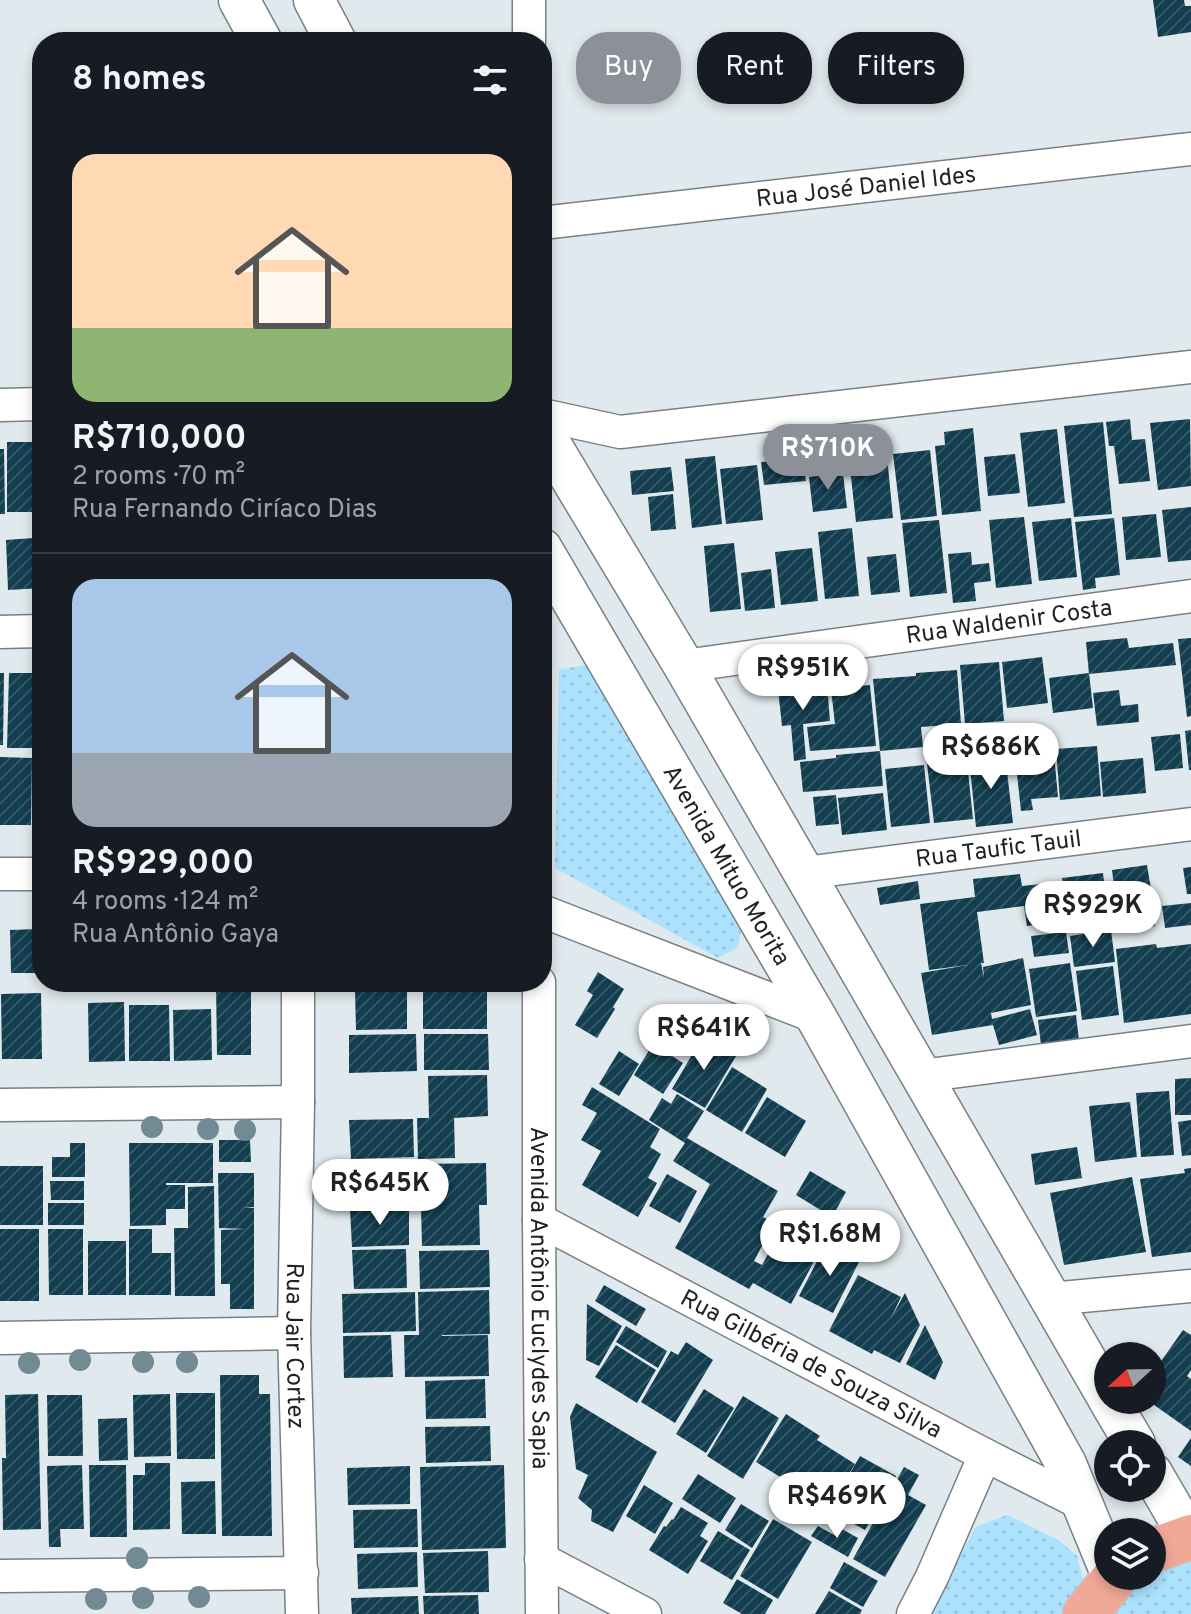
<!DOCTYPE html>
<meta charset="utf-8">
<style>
:root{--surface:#171b24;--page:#242831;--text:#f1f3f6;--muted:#9ea1a6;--line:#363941;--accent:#8c9099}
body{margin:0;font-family:Overpass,sans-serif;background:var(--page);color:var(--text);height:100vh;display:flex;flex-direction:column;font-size:30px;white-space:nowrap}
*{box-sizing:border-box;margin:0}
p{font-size:26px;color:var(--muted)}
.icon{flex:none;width:44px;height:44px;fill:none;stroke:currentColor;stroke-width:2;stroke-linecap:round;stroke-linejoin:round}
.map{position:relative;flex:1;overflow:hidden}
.drawer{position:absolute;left:32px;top:32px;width:520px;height:960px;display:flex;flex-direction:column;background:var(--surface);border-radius:32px;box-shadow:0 4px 12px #0003}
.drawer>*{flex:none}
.top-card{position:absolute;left:576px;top:32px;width:494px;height:72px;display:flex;gap:16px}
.needle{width:52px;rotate:248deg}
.controls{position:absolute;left:1094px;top:1342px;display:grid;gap:16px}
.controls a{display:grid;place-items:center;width:72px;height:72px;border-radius:50%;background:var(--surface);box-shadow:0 4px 12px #0003;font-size:40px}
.price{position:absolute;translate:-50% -68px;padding:0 18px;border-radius:28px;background:#fff;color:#222;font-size:26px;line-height:52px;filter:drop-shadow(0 2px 4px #0008)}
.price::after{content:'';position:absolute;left:50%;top:48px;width:24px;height:18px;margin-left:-12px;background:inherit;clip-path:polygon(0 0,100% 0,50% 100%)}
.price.on{background:var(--accent);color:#fff}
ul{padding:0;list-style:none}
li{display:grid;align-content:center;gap:16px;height:424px;padding:0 40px}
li+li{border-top:2px solid var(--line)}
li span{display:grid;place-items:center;height:248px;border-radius:24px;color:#555}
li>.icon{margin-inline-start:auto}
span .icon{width:144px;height:144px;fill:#fffc;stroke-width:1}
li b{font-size:34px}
h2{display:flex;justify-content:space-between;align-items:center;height:96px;padding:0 40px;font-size:34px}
.tag{padding:0 28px;border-radius:32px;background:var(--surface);box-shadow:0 4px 12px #0003;font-size:28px;line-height:72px}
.tag.on{background:var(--accent);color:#fff}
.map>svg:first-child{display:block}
.grass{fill:url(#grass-dots)}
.building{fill:url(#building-hatch)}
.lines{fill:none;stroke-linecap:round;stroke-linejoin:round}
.minor-casing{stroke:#788084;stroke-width:35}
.tertiary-casing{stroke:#788084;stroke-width:43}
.primary-casing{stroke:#c5c6c6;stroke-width:47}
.minor{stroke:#fff;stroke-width:32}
.tertiary{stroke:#fff;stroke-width:40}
.primary{stroke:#f1a997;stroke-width:44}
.tree{fill:#718a94}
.labels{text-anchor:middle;stroke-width:8;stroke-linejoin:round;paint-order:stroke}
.street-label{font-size:24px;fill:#1f2224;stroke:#edf6fa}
</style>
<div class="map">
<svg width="1191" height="1614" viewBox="0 0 1191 1614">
<defs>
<pattern id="grass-dots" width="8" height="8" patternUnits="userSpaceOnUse" patternTransform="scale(2)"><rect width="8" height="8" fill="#ace2fd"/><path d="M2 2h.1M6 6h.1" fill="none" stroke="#94c2d9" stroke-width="1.8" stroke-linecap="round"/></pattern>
<pattern id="building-hatch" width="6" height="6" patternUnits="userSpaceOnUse" patternTransform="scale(2)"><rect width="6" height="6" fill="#123e50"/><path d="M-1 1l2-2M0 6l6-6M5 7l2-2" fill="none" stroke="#345766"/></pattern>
</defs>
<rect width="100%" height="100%" fill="#e0e9ed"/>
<path class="grass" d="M589,664L741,929L738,947L718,958L555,868L559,670Z
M1007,1515L1058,1540L1077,1556L1085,1588L1070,1614H927L976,1527Z
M1191,1545V1614H1096L1128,1576H1152V1560Z"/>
<path class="building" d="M1153,0H1184L1185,6H1191V32L1158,37Z
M1130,419L1132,440L1145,439L1150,481L1119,484L1114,446H1109L1106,422Z
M1190,419L1191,486L1158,490L1150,423Z
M1103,422L1112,514L1074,517L1064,426Z
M973,428L981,511L942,515L935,446L945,445L944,432Z
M1057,429L1065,503L1028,507L1020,433Z
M7,442H42V512H7Z
M801,445L806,481L764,485L761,462L785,460L784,446Z
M886,446L893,518L856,522L848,450Z
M0,449H4L5,514H0Z
M930,450L937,516L901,520L893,454Z
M1015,454L1020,493L988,496L984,457Z
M715,456L722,524L692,528L685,459Z
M757,465L763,520L726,524L720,469Z
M671,467L674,491L632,495L630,471Z
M843,473L847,508L813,512L809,477Z
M673,494L676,529L651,531L648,497Z
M1191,507V560L1168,562L1162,510Z
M1156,514L1161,557L1126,560L1122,517Z
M1024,517L1032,584L996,588L989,520Z
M1071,518L1077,577L1039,581L1032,522Z
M1114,518L1120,575L1095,578L1096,588L1083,590L1075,522Z
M939,520L947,593L910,597L902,523Z
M33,522H42V588L8,590L6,540L33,538Z
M852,528L859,596L825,599L818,532Z
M734,543L741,609L710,612L704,546Z
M812,548L818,601L781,605L775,552Z
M971,552L972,565L989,563L991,581L974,583L976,601L953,603L948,554Z
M896,554L900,592L871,595L867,557Z
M771,569L775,608L745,611L741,573Z
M1127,638L1129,648L1173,643L1176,665L1089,674L1086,642Z
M1191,638V716L1187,717L1178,639Z
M1042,657L1048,703L1007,708L1002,662Z
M999,662L1004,721L965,724L960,665Z
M957,670L961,724L921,727L923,747L880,751L873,679L916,676V673Z
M0,673H4L3,745H0Z
M9,673H33L32,748H7Z
M1089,673L1093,708L1053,713L1049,678Z
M827,684L830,721L803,724L806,759L794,761L791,725L782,726L778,689Z
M37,685H42V747H36Z
M870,685L876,746L810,751L807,727L835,724L831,689Z
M1119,690L1121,706L1138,704L1139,722L1097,726L1093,693Z
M1191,730V770H1189L1185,731Z
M1052,733L1058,797L1031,799L1033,810L1021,811L1013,737Z
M1180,734L1183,768L1155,771L1151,737Z
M965,743L973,819L934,823L925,747Z
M1097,746L1101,796L1060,800L1056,749Z
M880,751L883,786L803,792L800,762L836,758V755Z
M1005,754L1013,823L976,827L969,758Z
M36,755H42V822H35Z
M0,757L32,758L31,825H0Z
M1143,758L1146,793L1103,797L1100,762Z
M924,765L930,823L891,827L885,769Z
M883,793L887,830L842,835L838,798Z
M836,795L839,824L816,826L813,797Z
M1147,865L1151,889L1115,893L1112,870Z
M1191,867V894H1187L1183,868Z
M1103,873L1108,914L1067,920L1062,878Z
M1020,874L1022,886L1060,882L1064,922L1027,926L1024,906L977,912L984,963H981L984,978L983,967L1023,958L1031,1005L991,1013L992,1019L1030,1009L1037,1035L999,1045L993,1025L932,1035L921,973L968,965L929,970L920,904L975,897L973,879Z
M918,881L920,899L880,905L877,888Z
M1151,892L1155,926L1121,931L1117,896Z
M1191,903V925L1165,928L1162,906Z
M37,929V973H11L10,930Z
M1111,930L1115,962L1074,967L1070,936Z
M1066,932L1069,953L1034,957L1031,936Z
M1156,944L1157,948L1191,944V1014L1124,1023L1116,949Z
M1070,963L1077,1011L1036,1017L1029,969Z
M1113,966L1119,1015L1082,1020L1076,971Z
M598,972L624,989L613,1007L615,1009L597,1038L575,1025L593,995L587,991Z
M216,982H251V1055H217Z
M354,982H417V986L354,987Z
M355,989H407V1029L356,1030Z
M423,989H487V1029H423Z
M41,993L42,1059H2L1,994Z
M124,1002L125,1061L89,1062L88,1003Z
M129,1005H169L170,1061H129Z
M211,1009L212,1060L174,1061L173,1010Z
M1076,1015L1079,1040L1041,1045L1038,1020Z
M416,1034L417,1071L349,1073V1035Z
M424,1034H488L489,1070H424Z
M703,1036L736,1056L705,1108L672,1089Z
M653,1044L683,1063L663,1094L634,1075Z
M619,1051L639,1064L619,1096L599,1084Z
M732,1067L767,1089L742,1132L706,1110Z
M487,1075L488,1116L454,1118L455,1158L418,1159L417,1118H429L428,1076Z
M1191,1078V1115H1175V1079Z
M592,1087L660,1129L650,1147L661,1154L648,1178L657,1183L638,1217L582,1185L601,1151L581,1140L597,1113L582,1105Z
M1169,1091L1174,1155L1141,1157L1136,1093Z
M677,1094L704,1111L687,1138L778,1191L763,1217L774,1223L754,1261L762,1265L787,1220L825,1241L791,1304L753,1283L749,1289L675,1248L710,1184L673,1161L685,1143L649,1120L662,1098L671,1104Z
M767,1097L806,1121L785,1157L745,1133Z
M1130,1102L1137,1157L1095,1162L1089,1106Z
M413,1119L414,1157L351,1159L349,1120Z
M1191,1120V1155L1182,1156L1178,1122Z
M219,1140H250L251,1162H219Z
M70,1143H85V1177H52V1157H70Z
M129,1143H213V1183H166V1185H185V1209H166V1225L130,1226Z
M1077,1147L1082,1178L1035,1185L1031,1154Z
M406,1163L407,1202L351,1204L350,1164Z
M486,1163L487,1205H479L480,1245L422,1246L421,1206H424L422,1164Z
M0,1166H43V1225H0Z
M1191,1168V1252L1152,1257L1140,1179L1185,1173L1184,1169Z
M810,1171L846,1192L832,1217L796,1195Z
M218,1173H254V1207L244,1208H254V1309H230V1284H221V1230L246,1229L219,1228Z
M667,1174L697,1191L680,1223L649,1206Z
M1132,1177L1146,1252L1064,1265L1050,1193Z
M50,1181H84V1200H51Z
M214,1186L215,1296H175L174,1228H188V1187Z
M48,1203H84V1225H48Z
M409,1207V1245L352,1247L350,1209Z
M0,1229H39V1301H0Z
M48,1229H83V1295H49Z
M129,1229H152V1253H171V1295H129Z
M88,1241H126V1295H88Z
M827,1242L860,1260L833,1313L799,1296Z
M406,1249L407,1288L354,1289L352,1250Z
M489,1250L490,1287L420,1289L419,1251Z
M858,1275L901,1297L891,1318L905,1293L920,1325L900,1363L874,1350L872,1354L829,1331Z
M604,1285L646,1309L636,1326L595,1301Z
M489,1290L490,1334L442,1335V1336L488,1335L489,1376L405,1377L404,1335H419L418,1292Z
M415,1292L416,1331L343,1333L342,1294Z
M587,1304L622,1326L599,1366L586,1360Z
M925,1325L943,1362L935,1380L906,1364Z
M626,1326L667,1351L658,1368L616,1342Z
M1183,1330L1191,1335V1370L1187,1376L1191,1379V1431L1147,1400H1152V1374Z
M391,1335L393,1377L344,1378L343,1336Z
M686,1342L713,1360L675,1423L641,1402L671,1351L678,1355Z
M616,1345L656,1370L637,1403L595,1377Z
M220,1375H259V1394H270L272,1536H222Z
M485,1379L486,1418L426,1419L425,1381Z
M704,1389L734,1408L706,1453L676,1434Z
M176,1393H215V1459H177Z
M38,1394L41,1529L3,1530L2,1458H6L5,1395Z
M170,1394L171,1456L134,1457L133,1395Z
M47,1395H82L83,1456H48Z
M743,1396L779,1418L743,1479L707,1456Z
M576,1403L657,1452L613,1532L591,1521L592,1510L578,1498L588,1475L576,1469L570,1417Z
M786,1414L820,1436L817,1440L855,1464L830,1504L792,1481L790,1483L756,1462Z
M127,1418L128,1460L99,1461L98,1419Z
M490,1426L491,1461L426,1463L425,1427Z
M1191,1438V1466L1178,1457Z
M860,1456L896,1476L865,1530L829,1510Z
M145,1463H170V1529L133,1530V1475H145Z
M82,1465L84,1529H60L61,1547H49L47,1466Z
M89,1465H126L127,1537H90Z
M504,1465L506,1548L422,1550L420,1467Z
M410,1466V1504L348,1505L347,1468Z
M904,1467L919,1475L908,1495L926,1505L885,1577L853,1559Z
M698,1474L736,1498L720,1523L682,1499Z
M215,1481L216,1534H182L181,1482Z
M644,1485L673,1503L655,1534L626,1516Z
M741,1504L769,1521L752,1548L725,1530Z
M681,1507L708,1523L700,1536L708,1541L688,1574L649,1550L664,1526L666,1527L672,1519L673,1520Z
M417,1509L418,1547L354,1548L353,1510Z
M773,1519L812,1542L778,1599L740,1576Z
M818,1526L836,1536L840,1528L858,1538L848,1557L811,1536Z
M718,1531L750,1550L732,1580L700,1561Z
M488,1551L489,1592L425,1593L423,1553Z
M417,1552L418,1587L358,1589L357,1554Z
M844,1562L878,1581L863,1607L830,1588Z
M737,1579L773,1600L765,1614H742L723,1603Z
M829,1591L862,1610L860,1614H815Z
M478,1595L479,1614H424L423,1596Z
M418,1596L419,1614H352L351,1598Z"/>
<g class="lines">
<defs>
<g id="minor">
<path d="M529,0V42"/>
<path id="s1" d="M542,223L1191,149"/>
<path d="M0,405L42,404"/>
<path d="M542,415L620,432L1191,367"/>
<path d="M0,632L42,631"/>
<path id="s2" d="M684,666L1191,596"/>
<path id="s3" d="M804,873L1191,824"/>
<path d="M0,874H42"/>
<path d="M542,911L816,1017"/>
<path id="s4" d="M298,982V1102L294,1333L302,1614"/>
<path id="s5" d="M539,982V1220L542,1614"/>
<path d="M921,1076L1191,1041"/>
<path d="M0,1105L298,1102"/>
<path id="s6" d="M539,1220L985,1455L1084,1505"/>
<path d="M1050,1299L1191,1286"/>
<path d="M0,1338L294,1333"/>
<path d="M541,1559L645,1614"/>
<path d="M0,1576L302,1573"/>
<path d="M913,1614L932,1577L985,1455"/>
</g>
<g id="tertiary">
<path d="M239,0L262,42"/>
<path d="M314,0L336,42"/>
<path d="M542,430L684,666L1108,1398"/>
<path id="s7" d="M542,549L816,1017L1066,1464L1108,1566"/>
<path d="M1109,1400L1135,1444"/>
<path d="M1152,1473L1189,1537"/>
</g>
<path id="primary" d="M1152,1551L1191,1537
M1085,1614L1116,1576"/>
</defs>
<use href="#minor" class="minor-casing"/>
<use href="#tertiary" class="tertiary-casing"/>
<use href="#primary" class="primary-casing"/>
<use href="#minor" class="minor"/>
<use href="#tertiary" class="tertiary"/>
<use href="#primary" class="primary"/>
</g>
<g class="tree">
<circle cx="152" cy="1127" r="11"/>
<circle cx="208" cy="1129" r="11"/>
<circle cx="245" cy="1130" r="11"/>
<circle cx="80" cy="1360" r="11"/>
<circle cx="143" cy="1362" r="11"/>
<circle cx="187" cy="1362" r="11"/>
<circle cx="29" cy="1363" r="11"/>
<circle cx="137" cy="1558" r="11"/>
<circle cx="199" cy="1597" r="11"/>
<circle cx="143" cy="1598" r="11"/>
<circle cx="96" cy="1599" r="11"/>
</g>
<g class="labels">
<g class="street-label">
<text dy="8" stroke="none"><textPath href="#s1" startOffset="326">Rua José Daniel Ides</textPath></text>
<text dy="8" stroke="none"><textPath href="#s2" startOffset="328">Rua Waldenir Costa</textPath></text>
<text dy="8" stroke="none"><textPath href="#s3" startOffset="196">Rua Taufic Tauil</textPath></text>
<text dy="8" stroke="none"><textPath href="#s7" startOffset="366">Avenida Mituo Morita</textPath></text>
<text dy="8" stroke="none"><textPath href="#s5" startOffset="316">Avenida Antônio Euclydes Sapia</textPath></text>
<text dy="8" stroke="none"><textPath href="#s4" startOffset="364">Rua Jair Cortez</textPath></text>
<text dy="8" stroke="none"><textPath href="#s6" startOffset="308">Rua Gilbéria de Souza Silva</textPath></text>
</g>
</g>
</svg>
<div class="controls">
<a><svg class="needle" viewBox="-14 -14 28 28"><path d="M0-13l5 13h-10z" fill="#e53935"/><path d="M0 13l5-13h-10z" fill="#9ea1a6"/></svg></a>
<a><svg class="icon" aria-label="locate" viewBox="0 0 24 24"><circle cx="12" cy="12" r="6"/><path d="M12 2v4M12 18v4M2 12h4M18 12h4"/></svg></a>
<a><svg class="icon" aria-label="layers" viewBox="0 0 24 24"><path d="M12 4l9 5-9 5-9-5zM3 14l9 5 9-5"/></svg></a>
</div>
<b class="price on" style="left:828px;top:492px">R$710K</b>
<b class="price" style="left:803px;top:712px">R$951K</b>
<b class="price" style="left:991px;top:791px">R$686K</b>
<b class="price" style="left:1093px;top:949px">R$929K</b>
<b class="price" style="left:704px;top:1072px">R$641K</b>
<b class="price" style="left:380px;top:1227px">R$645K</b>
<b class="price" style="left:830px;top:1278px">R$1.68M</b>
<b class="price" style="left:837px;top:1540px">R$469K</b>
<div class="top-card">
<a class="tag on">Buy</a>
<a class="tag">Rent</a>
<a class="tag">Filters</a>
</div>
<section class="drawer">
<h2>8 homes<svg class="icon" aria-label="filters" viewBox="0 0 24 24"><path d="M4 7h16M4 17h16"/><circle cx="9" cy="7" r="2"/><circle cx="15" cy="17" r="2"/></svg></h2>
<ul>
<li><span style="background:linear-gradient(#ffd9b3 70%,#8fb573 0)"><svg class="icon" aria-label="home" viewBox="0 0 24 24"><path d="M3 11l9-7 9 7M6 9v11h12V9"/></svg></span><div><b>R$710,000</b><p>2 rooms · 70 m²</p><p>Rua Fernando Ciríaco Dias</p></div></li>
<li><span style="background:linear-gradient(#a9c7e8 70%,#9aa5b1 0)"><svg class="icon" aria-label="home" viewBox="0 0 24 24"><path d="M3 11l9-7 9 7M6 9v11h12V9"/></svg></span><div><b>R$929,000</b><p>4 rooms · 124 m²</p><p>Rua Antônio Gaya</p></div></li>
</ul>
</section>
</div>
